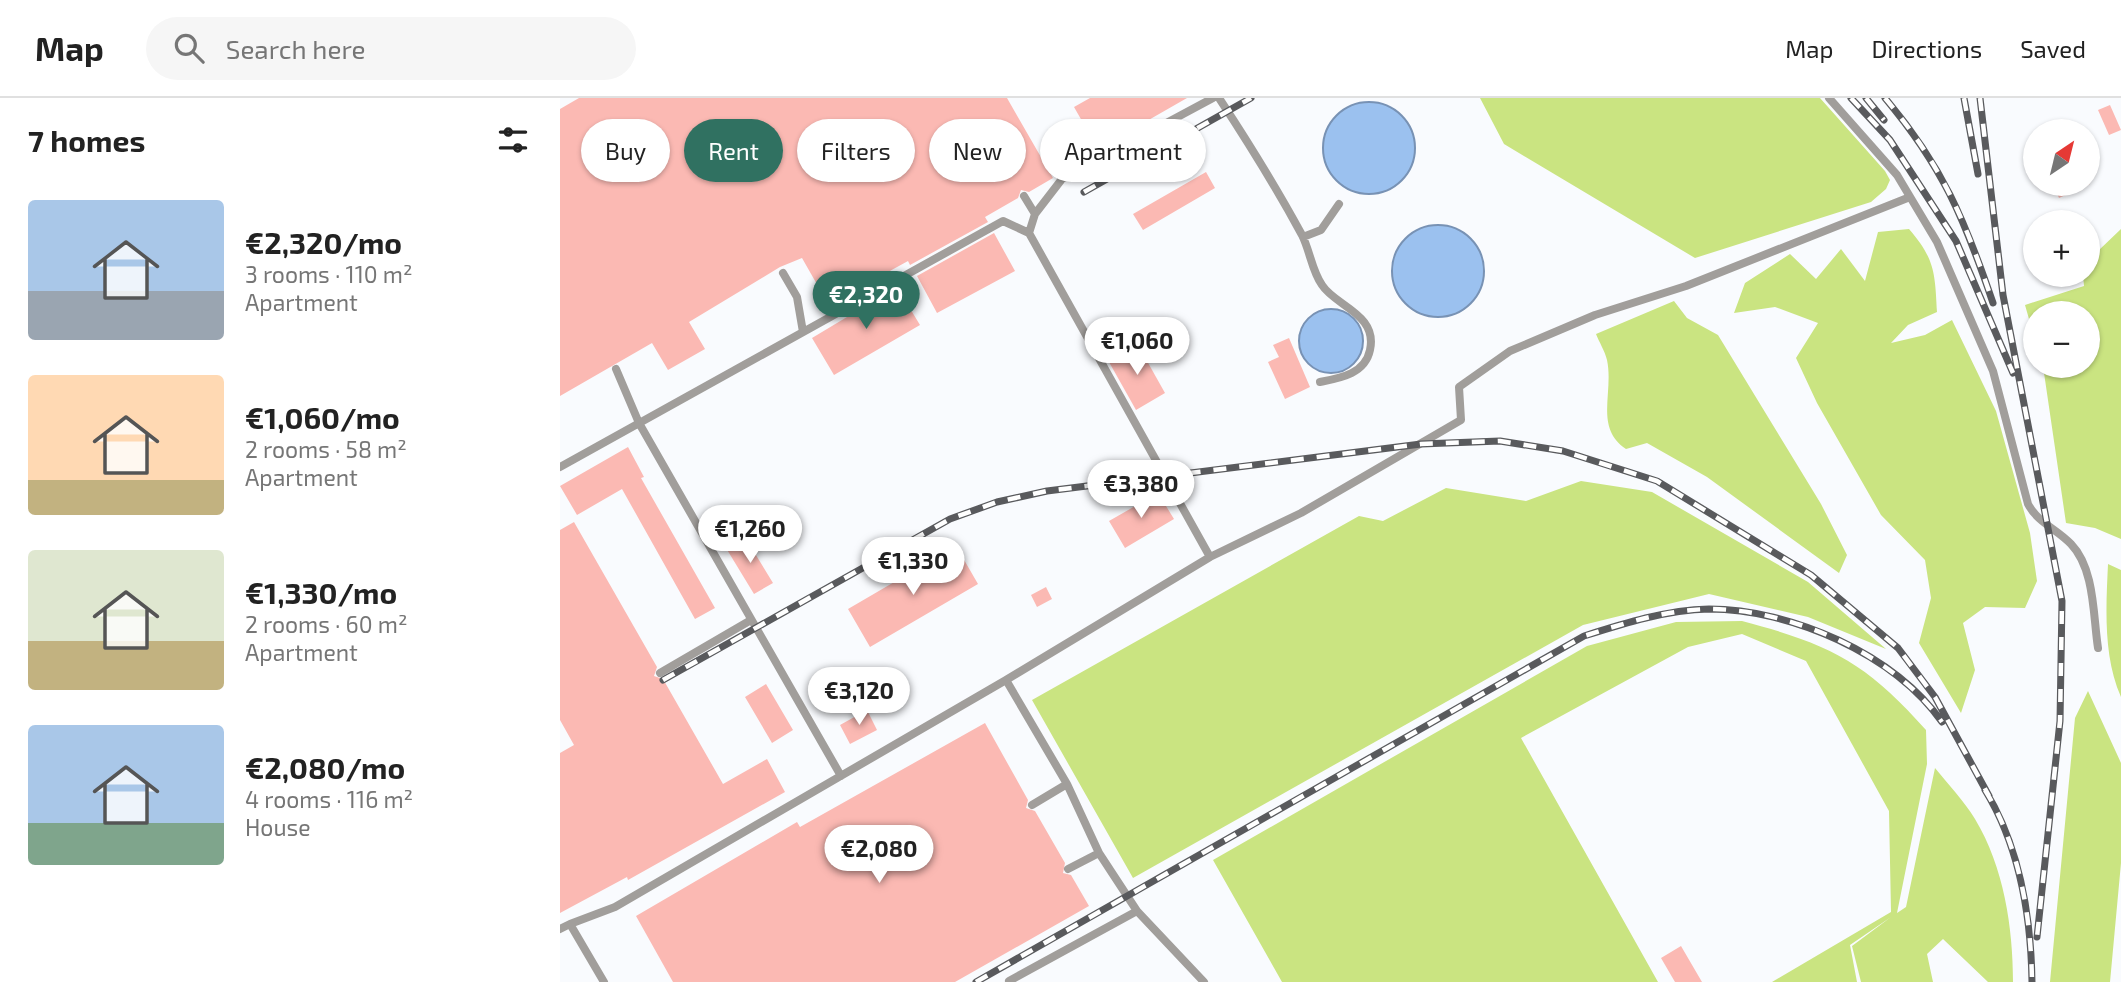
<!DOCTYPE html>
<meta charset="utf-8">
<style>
:root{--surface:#fff;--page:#f6f6f6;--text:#222;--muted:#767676;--line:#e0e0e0;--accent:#307161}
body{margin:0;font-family:"Exo 2",sans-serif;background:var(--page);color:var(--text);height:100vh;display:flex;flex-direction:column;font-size:26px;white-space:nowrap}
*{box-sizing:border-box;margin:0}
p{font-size:23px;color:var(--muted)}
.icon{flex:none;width:38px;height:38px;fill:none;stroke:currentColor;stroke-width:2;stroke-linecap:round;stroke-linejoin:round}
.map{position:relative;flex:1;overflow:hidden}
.details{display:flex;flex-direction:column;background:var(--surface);width:560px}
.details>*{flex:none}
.banner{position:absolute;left:21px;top:21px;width:665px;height:63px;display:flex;gap:14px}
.needle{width:46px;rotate:35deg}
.tools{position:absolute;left:1463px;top:21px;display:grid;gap:14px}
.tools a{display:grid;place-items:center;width:77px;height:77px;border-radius:50%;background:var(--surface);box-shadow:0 2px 5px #0004;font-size:35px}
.price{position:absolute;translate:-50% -60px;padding:0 16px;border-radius:24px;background:#fff;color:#222;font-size:23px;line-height:46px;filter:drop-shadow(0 2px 4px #0008)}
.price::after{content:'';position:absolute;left:50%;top:42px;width:21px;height:16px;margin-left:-10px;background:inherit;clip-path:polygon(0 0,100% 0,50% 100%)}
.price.active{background:var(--accent);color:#fff}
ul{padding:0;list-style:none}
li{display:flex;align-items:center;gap:21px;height:175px;padding:0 28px}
li span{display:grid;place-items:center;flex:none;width:196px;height:140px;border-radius:7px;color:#555}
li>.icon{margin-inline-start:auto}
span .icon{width:84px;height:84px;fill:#fffc;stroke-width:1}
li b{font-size:30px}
h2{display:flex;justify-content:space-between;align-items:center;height:84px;padding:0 28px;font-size:30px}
.tag{padding:0 24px;border-radius:32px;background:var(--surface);box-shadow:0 2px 5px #0004;font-size:24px;line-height:63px}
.tag.active{background:var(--accent);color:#fff}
header{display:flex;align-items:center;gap:42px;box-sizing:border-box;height:98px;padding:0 35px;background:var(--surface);border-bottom:2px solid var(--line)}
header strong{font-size:33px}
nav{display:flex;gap:38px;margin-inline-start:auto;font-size:24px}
.search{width:490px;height:63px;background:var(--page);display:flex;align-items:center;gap:18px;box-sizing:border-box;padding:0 24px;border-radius:38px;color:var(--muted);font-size:26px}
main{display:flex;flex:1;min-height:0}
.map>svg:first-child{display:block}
.green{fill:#cae481}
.water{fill:#9bc1ef;stroke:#7892b4;stroke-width:2}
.building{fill:#fbb9b3}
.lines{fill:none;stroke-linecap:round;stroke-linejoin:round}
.lane{stroke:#a19e9b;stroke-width:8}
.rail-casing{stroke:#595a5d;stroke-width:7}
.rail{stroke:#fff;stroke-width:4.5;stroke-dasharray:13;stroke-linecap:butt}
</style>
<header>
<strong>Map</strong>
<div class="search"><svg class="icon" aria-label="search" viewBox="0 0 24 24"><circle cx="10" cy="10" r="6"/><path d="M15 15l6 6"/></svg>Search here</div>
<nav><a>Map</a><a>Directions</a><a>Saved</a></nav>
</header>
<main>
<section class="details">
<h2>7 homes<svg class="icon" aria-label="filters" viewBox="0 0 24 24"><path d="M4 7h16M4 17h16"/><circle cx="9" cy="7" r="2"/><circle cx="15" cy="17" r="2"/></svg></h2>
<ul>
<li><span style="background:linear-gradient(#a9c7e8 65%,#9aa5b1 0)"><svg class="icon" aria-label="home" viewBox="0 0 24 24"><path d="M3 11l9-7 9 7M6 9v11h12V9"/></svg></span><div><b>€2,320/mo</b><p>3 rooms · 110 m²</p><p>Apartment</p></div></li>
<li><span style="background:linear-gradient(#ffd9b3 75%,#c2b280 0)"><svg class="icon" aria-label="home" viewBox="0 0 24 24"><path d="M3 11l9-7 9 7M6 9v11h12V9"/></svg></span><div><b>€1,060/mo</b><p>2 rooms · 58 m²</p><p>Apartment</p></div></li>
<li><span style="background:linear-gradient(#dfe7d0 65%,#c2b280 0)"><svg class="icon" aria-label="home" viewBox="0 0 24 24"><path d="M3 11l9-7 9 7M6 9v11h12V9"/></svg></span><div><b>€1,330/mo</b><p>2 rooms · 60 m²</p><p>Apartment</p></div></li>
<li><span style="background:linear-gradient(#a9c7e8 70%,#7fa58c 0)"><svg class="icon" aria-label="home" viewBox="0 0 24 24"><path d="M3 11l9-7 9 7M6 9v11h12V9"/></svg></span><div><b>€2,080/mo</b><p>4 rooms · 116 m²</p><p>House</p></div></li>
</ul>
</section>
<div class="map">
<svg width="1561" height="884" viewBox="0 0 1561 884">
<rect width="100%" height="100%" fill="#f9fbfe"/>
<path class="green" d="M920,0H1260L1325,73L1330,82L1326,91L1311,104L1135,160L944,46Z
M1349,131C1375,161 1375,175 1377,214L1348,227L1331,245L1365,237L1392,222L1436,313L1470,435L1477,483L1465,510L1425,509L1403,525L1415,572L1401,615L1359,545L1371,500L1365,462L1321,417L1257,305L1236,260L1258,225L1215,209L1174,215L1185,185L1230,156L1256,181L1281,151L1305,183L1318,134Z
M1561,131V441L1535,430L1506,425L1483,268H1528V215H1475V242L1465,207L1524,188L1523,177H1528V152L1538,153Z
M1114,203L1127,220L1158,237L1261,406L1287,457L1279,475L1147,379L1087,345L1066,351C1034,330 1054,294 1047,262C1045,253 1039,244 1036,236Z
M1021,383L1092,394L1248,484L1326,551L1248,519L1149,496L1023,527L573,780L472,602L799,418L823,423L886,390L966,403Z
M1548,466L1561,472V599C1543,558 1546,510 1548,466Z
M1182,523C1269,546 1306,564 1366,632L1367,666L1337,815L1346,809L1375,670C1388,686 1404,703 1415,721C1444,769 1453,830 1453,884H1428L1383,841L1367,856L1373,884H1301L1292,848L1331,819L1290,847L1297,884H1212L1331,814L1329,713L1246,563L1182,536L1128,549L961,640L1098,884H722L653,762L1027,548L1116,524Z
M1528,593L1561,665V765L1550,884H1490L1515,620Z"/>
<path class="water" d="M763 50a46 46 0 1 1 92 0a46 46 0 1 1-92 0Z
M832 173a46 46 0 1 1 92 0a46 46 0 1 1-92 0Z
M739 243a32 32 0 1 1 64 0a32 32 0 1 1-64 0Z"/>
<path class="building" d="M19,0H447L493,80L469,94L461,92L458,100L425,119L428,124L350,167L348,163L328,174L331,178L271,211L242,160L220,169L129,224L145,251L108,272L92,245L0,298V11Z
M530,0H627L538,51L514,9Z
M1550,7L1561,32L1549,37L1538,12Z
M646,74L655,90L583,132L573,116Z
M1493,86H1530L1499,100Z
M434,135L455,173L377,215L357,178Z
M337,189L360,227L274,277L252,240Z
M729,240L750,289L725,301L708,264L719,259L713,247Z
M578,247L605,295L576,312L549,264Z
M68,349L84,379L81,380L155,510L135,521L62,391L17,417L0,388Z
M598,395L614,421L565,450L549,423Z
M14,424L97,569L94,578L103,581L163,686L207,661L225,694L68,782L67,779L0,815V655L14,647L0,622V432Z
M185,439L213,485L194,496L166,450Z
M396,448L418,486L310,549L288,511Z
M486,489L492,501L477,509L471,497Z
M206,586L233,632L212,645L185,599Z
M307,612L317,632L290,646L280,627Z
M425,625L468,702L466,710L475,713L505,765L503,775L511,777L529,808L395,884H113L76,818L237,724L240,729Z
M1121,848L1142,884H1115L1101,860Z"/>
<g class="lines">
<path class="lane" d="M659,0C688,44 717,91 742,137C750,153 752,173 762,187C775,208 818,216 810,252C805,276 780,280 760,284
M1269,0L1337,77L1377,144L1433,273L1468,406C1478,425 1497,431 1511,446C1535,471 1533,518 1538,550
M464,98L475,116
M469,135L475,116L502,81L653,0
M743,139L761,132L779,106
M223,175L237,199L243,234
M56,271L79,325L281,678
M0,369L443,123L469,135L650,459L446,582
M650,459L741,415L901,322L899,289L950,253L1035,217L1126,188L1350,99
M100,575L191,522
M472,707L507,686
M508,771L539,755
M577,813L644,884
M10,826L55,809L446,582L507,686L539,755L577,813L449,883
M0,831L10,826L44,884"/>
<defs>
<path id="rail" d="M1291,0L1330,42L1396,143L1453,275
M1306,0L1324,22
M1325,0C1383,69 1404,120 1433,205
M1404,0L1418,76
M1420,0L1443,197L1502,503L1500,623L1477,839
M524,94L691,0
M103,582L390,421L437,404L487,393L861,346L940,343L1003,353L1097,383L1251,477L1338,550L1375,599L1429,698
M1425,692C1460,749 1471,819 1472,884
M416,884L1024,538C1065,525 1106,512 1149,511C1231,511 1334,556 1382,624"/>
</defs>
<use href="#rail" class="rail-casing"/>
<use href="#rail" class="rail"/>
</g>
</svg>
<div class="tools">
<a><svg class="needle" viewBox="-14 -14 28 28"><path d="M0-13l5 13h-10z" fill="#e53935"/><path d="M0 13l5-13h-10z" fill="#767676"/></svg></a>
<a>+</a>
<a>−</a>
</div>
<b class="price active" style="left:306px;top:233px">€2,320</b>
<b class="price" style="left:577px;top:279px">€1,060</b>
<b class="price" style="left:581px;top:422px">€3,380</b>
<b class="price" style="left:190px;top:467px">€1,260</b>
<b class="price" style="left:353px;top:499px">€1,330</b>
<b class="price" style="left:299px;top:629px">€3,120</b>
<b class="price" style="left:319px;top:787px">€2,080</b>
<div class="banner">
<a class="tag">Buy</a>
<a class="tag active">Rent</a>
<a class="tag">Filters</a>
<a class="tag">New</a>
<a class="tag">Apartment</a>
</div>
</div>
</main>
